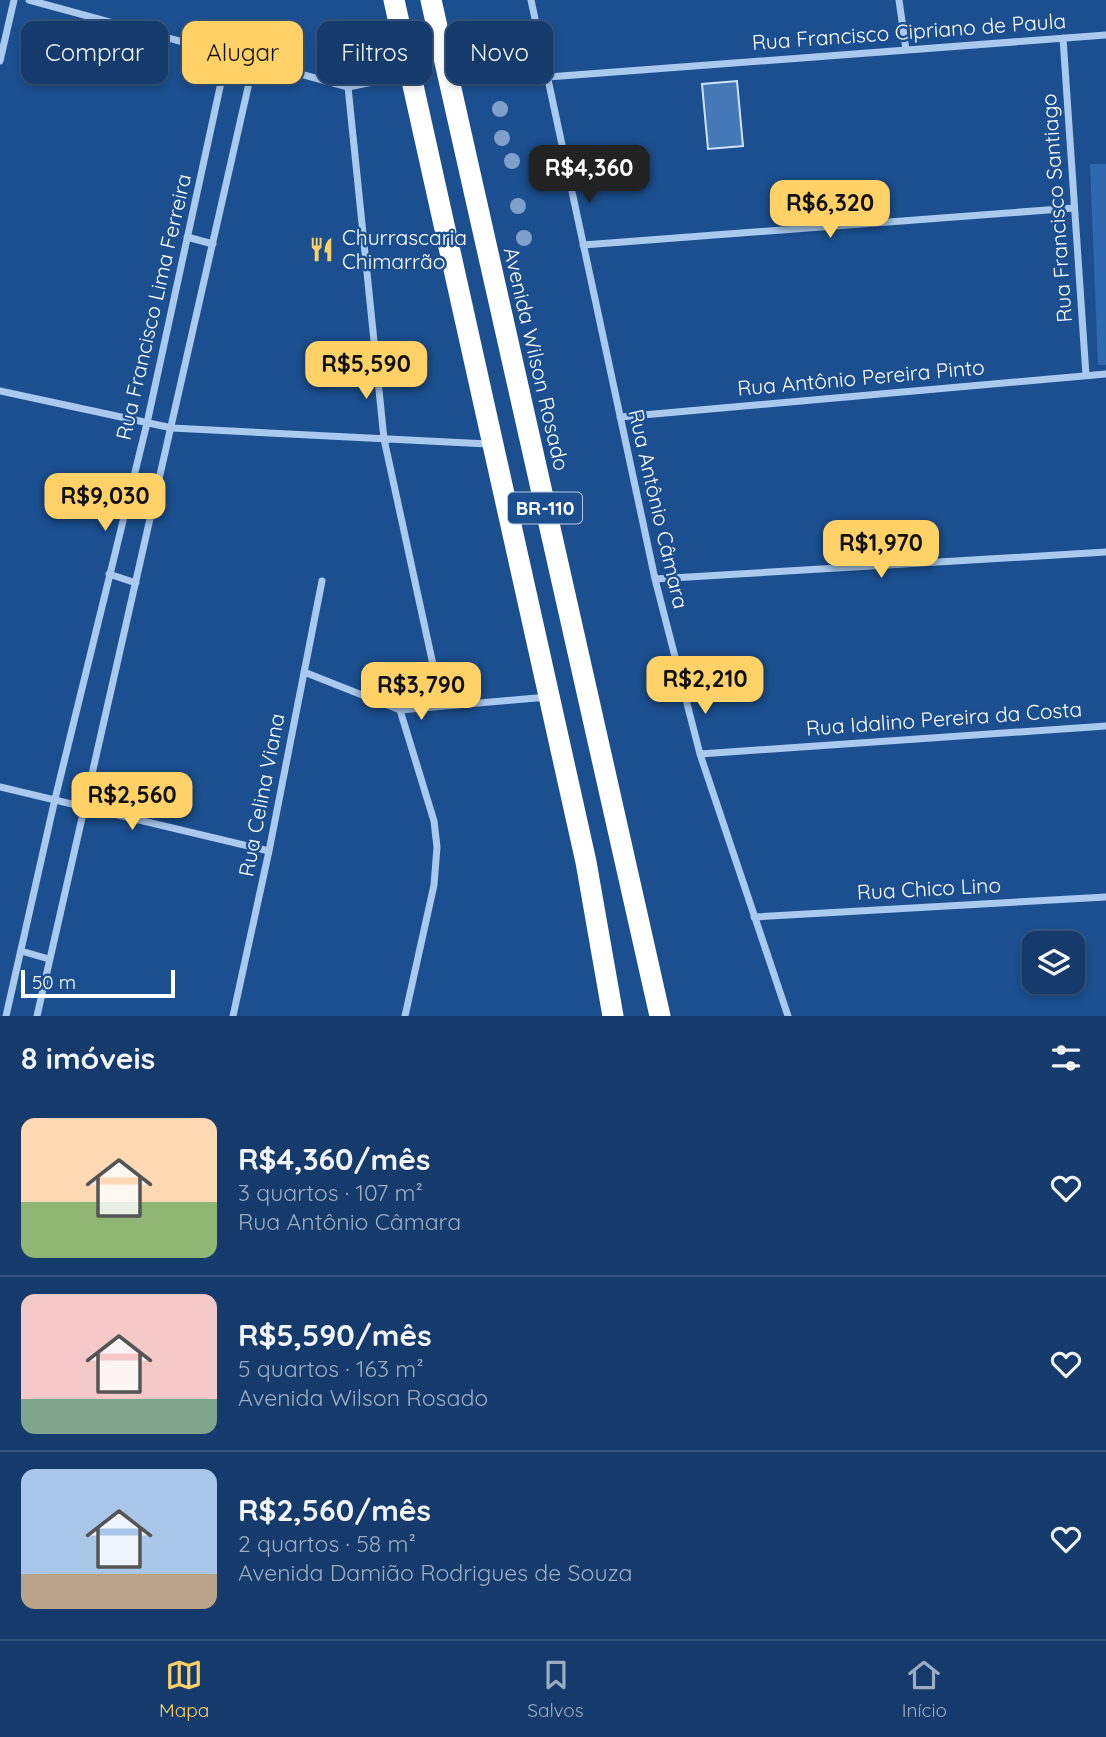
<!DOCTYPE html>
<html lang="pt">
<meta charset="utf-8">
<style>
:root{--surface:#143b6b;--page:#1d4271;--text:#f1f3f6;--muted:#9dadc1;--line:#33557e;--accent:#ffd166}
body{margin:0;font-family:Quicksand,sans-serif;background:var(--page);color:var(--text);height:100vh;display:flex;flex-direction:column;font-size:26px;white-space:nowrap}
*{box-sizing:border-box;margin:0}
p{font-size:23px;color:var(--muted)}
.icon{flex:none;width:38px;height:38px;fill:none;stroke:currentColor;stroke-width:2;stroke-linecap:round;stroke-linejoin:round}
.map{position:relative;height:1016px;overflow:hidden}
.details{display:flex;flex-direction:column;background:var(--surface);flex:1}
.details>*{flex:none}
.top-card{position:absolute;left:21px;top:21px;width:700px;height:63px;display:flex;gap:14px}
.buttons{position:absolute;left:1022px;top:931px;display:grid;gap:14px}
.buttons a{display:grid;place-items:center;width:63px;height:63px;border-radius:14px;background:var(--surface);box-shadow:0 4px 10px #0003,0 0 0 2px var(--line);font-size:35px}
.scale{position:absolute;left:21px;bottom:18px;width:154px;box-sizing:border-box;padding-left:7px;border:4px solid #fff;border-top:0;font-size:19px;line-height:24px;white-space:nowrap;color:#fff;-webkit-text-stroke:5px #1b4f8f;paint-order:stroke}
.price{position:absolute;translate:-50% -60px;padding:0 16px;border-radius:14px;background:var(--accent);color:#111;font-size:23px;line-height:46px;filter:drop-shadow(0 2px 4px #0008)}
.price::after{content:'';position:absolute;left:50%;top:42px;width:21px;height:16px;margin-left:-10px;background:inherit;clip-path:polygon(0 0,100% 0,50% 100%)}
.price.current{background:#222;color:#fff}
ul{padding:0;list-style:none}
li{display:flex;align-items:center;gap:21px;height:175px;padding:0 21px}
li+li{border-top:2px solid var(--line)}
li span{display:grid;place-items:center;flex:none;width:196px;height:140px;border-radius:14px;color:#555}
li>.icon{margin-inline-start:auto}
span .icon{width:84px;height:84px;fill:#fffc;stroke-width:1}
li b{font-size:30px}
h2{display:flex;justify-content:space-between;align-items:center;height:84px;padding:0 21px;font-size:30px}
.chip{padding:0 24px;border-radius:14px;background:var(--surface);box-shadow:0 4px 10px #0003,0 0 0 2px var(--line);font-size:24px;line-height:63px}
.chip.current{background:var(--accent);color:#111}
.menu{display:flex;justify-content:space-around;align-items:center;height:98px;border-top:2px solid var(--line);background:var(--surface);font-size:19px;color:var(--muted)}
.menu a{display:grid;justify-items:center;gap:4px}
.menu .current{color:var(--accent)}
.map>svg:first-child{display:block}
.green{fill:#2e69ad}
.building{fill:#4478b7;stroke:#cfe3fa;stroke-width:2}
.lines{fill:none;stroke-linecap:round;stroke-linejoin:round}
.street{stroke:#a9c9ee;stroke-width:7}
.highway{stroke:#fff;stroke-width:21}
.tree{fill:#7ea0ca}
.labels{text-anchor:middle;stroke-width:5;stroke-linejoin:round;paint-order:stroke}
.shield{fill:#1b4f8f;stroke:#bbcadd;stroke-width:2}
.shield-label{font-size:19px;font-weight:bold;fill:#fff}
.street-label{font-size:21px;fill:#fff;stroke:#1b4f8f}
.poi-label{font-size:21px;fill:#fff;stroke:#1b4f8f;text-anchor:start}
</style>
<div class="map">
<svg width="1106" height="1016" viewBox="0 0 1106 1016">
<rect width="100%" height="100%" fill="#1b4f8f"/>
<path class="green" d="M1090,164H1106V365H1098Z"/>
<path class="building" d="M737,81L743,146L708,149L702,84Z"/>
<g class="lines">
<path class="street" d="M29,0L348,87L407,75
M531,0L655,579L700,754L788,1016
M899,0L906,50
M1063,38L1086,375
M0,61L14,0
M548,77L1106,35
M348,87L384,439L442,706
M187,237L213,244
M583,245L1074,208
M0,391L172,428L488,444
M620,417L1106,374
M109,574L136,583
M655,579L1106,552
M304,672L400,710L548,697
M400,710L434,821L437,847L434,885L405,1016
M700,754L1106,726
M0,787L269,851
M754,917L1106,897
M21,951L49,959
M6,1016L55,799L147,423L227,55
M37,1016L254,61
M233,1016L269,851L322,581"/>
<path class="highway" d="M394,0L586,862L613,1016
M431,0L660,1016"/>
</g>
<g class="tree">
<circle cx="500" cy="109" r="8"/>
<circle cx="502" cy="138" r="8"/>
<circle cx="512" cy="161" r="8"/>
<circle cx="518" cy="206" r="8"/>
<circle cx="524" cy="238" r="8"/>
</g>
<defs>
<symbol id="restaurant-bare" viewBox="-9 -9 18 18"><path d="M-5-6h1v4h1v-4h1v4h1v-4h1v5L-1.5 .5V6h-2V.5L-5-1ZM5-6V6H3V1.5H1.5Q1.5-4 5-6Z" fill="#ffd166" stroke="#1b4f8f" stroke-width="2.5" paint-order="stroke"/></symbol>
</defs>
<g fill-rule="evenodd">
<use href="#restaurant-bare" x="304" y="232" width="35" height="35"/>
</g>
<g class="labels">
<rect class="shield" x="508" y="492.5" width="74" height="31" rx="5"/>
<g class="shield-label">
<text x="545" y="515">BR-110</text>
</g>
<g class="street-label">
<text transform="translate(909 32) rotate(-4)" y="7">Rua Francisco Cipriano de Paula</text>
<text transform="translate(1057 208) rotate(-94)" y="7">Rua Francisco Santiago</text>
<text transform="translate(154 307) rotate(-77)" y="7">Rua Francisco Lima Ferreira</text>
<text transform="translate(536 359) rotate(77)" y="7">Avenida Wilson Rosado</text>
<text transform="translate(861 378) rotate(-5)" y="7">Rua Antônio Pereira Pinto</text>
<text transform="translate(658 509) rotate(77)" y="7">Rua Antônio Câmara</text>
<text transform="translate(944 719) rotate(-4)" y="7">Rua Idalino Pereira da Costa</text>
<text transform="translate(262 795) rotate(-79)" y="7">Rua Celina Viana</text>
<text transform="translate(929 889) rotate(-3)" y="7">Rua Chico Lino</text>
</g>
<g class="poi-label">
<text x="342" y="245">Churrascaria<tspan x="342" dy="24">Chimarrão</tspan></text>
</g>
</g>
</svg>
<div class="buttons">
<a><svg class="icon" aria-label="layers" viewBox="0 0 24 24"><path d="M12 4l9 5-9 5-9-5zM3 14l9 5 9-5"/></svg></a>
</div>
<div class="scale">50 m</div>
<b class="price current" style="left:589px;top:205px">R$4,360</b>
<b class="price" style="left:830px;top:240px">R$6,320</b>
<b class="price" style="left:366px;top:401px">R$5,590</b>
<b class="price" style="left:105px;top:533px">R$9,030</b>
<b class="price" style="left:881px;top:580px">R$1,970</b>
<b class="price" style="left:705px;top:716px">R$2,210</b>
<b class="price" style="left:421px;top:722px">R$3,790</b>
<b class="price" style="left:132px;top:832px">R$2,560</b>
<div class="top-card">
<a class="chip">Comprar</a>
<a class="chip current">Alugar</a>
<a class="chip">Filtros</a>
<a class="chip">Novo</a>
</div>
</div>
<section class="details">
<h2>8 imóveis<svg class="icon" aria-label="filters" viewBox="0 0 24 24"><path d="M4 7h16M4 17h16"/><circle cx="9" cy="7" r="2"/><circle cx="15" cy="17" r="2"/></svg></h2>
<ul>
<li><span style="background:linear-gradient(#ffd9b3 60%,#8fb573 0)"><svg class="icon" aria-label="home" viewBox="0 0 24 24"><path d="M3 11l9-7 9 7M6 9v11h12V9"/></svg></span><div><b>R$4,360/mês</b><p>3 quartos · 107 m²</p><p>Rua Antônio Câmara</p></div><svg class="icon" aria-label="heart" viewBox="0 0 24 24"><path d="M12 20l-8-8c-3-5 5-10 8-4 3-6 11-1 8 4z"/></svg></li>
<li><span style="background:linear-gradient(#f6c9c9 75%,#7fa58c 0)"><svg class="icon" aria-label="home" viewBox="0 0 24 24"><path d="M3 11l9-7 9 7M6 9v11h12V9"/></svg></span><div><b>R$5,590/mês</b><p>5 quartos · 163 m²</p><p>Avenida Wilson Rosado</p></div><svg class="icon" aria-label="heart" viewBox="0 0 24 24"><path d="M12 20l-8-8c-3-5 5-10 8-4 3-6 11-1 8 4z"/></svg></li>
<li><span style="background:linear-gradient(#a9c7e8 75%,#b9a48a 0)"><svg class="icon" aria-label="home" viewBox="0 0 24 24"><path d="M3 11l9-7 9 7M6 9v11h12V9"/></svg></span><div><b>R$2,560/mês</b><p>2 quartos · 58 m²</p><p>Avenida Damião Rodrigues de Souza</p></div><svg class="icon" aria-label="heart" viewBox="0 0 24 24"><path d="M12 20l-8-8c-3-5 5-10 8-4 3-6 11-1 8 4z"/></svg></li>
</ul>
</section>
<nav class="menu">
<a class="current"><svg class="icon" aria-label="map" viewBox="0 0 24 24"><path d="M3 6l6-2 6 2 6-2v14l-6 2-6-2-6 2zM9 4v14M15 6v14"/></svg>Mapa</a>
<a><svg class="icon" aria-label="saved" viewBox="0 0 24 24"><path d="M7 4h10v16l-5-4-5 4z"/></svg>Salvos</a>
<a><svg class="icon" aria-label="home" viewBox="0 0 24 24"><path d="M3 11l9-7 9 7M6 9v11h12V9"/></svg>Início</a>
</nav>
